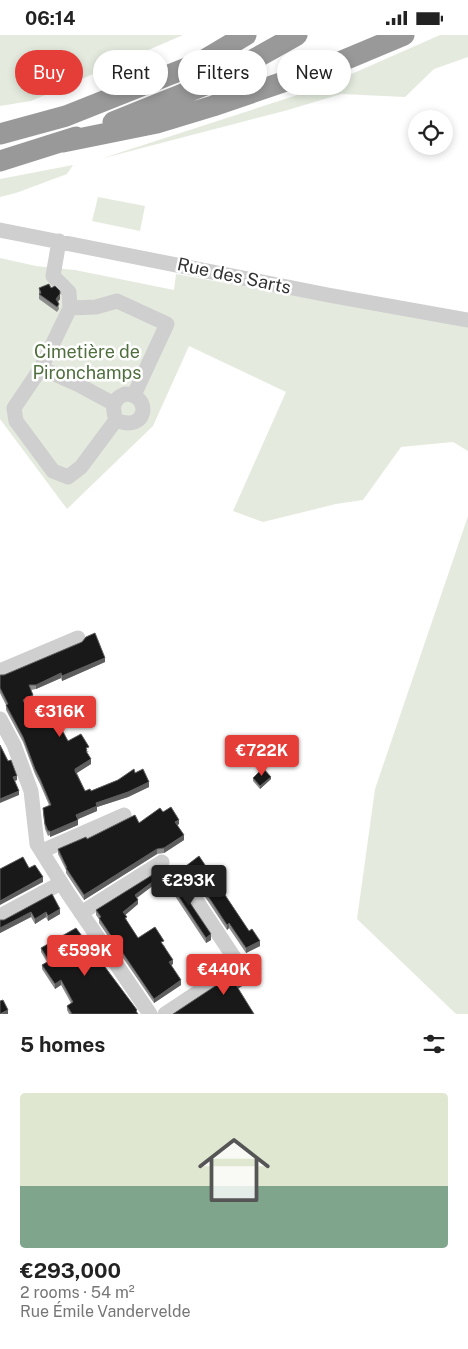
<!DOCTYPE html>
<meta charset="utf-8">
<style>
:root{--surface:#fff;--page:#f2f2f2;--text:#222;--muted:#767676;--line:#e0e0e0;--accent:#e53d38}
body{margin:0;font-family:"Public Sans",sans-serif;background:var(--page);color:var(--text);height:100vh;display:flex;flex-direction:column;font-size:19px;white-space:nowrap}
*{box-sizing:border-box;margin:0}
p{font-size:16px;color:var(--muted)}
.icon{flex:none;width:28px;height:28px;fill:none;stroke:currentColor;stroke-width:2;stroke-linecap:round;stroke-linejoin:round}
.map{position:relative;height:979px;overflow:hidden}
.sheet{display:flex;flex-direction:column;background:var(--surface);flex:1}
.sheet>*{flex:none}
.hud{position:absolute;left:15px;top:15px;width:439px;height:45px;display:flex;gap:10px}
.buttons{position:absolute;left:408px;top:75px;display:grid;gap:10px}
.buttons a{display:grid;place-items:center;width:45px;height:45px;border-radius:50%;background:var(--surface);box-shadow:0 2px 8px #0003;font-size:25px}
.price{position:absolute;translate:-50% -42px;padding:0 11px;border-radius:5px;background:var(--accent);color:#fff;font-size:16px;line-height:32px;filter:drop-shadow(0 1px 2px #0008)}
.price::after{content:'';position:absolute;left:50%;top:30px;width:15px;height:11px;margin-left:-8px;background:inherit;clip-path:polygon(0 0,100% 0,50% 100%)}
.price.active{background:#222;color:#fff}
ul{padding:0;list-style:none}
li{display:grid;align-content:center;gap:10px;height:265px;padding:0 20px}
li+li{border-top:1px solid var(--line)}
li span{display:grid;place-items:center;height:155px;border-radius:5px;color:#555}
li>.icon{margin-inline-start:auto}
span .icon{width:90px;height:90px;fill:#fffc;stroke-width:1}
li b{font-size:21px}
h2{display:flex;justify-content:space-between;align-items:center;height:60px;padding:0 20px;font-size:21px}
.tag{padding:0 18px;border-radius:22px;background:var(--surface);box-shadow:0 2px 8px #0003;font-size:18px;line-height:45px}
.tag.active{background:var(--accent);color:#fff}
.status{display:flex;justify-content:space-between;align-items:center;height:35px;padding:0 25px;background:var(--surface);direction:ltr}
.status svg{height:14px;fill:currentColor}
.map>svg:first-child{display:block}
.green{fill:#e4ebde}
.lines{fill:none;stroke-linecap:round;stroke-linejoin:round}
.minor{stroke:#cfcfcf;stroke-width:15}
.highway{stroke:#999;stroke-width:21}
.wall{fill:#8c8c8c}
.shaded-wall{fill:#5e5e5e}
.building{fill:#191919;stroke:#5e5e5e}
.labels{text-anchor:middle;stroke-width:5;stroke-linejoin:round;paint-order:stroke}
.street-label{font-size:18px;fill:#323232;stroke:#fff}
.park-label{font-size:18px;fill:#506f3e;stroke:#fff}
</style>
<div class="status"><b>06:14</b><svg viewBox="0 0 49 12"><path d="M0 12V9h3v3zM5 12V6h3v6zM10 12V3h3v9zM15 12V0h3v12zM26 1h20v11H26zM47 4h2v5h-2z"/></svg></div>
<div class="map">
<svg width="468" height="979" viewBox="0 0 468 979">
<rect width="100%" height="100%" fill="#fff"/>
<path class="green" d="M0,0H183L31,66L0,71Z
M440,0H468V22L434,34L405,62L341,59L288,75L100,124L322,52Z
M73,130L67,139L16,158L0,162V144Z
M98,162L145,171L140,196L92,186Z
M0,223L36,231L75,235L174,255L176,239L463,291L468,290V416L453,407L401,412L363,465L336,469L263,487L233,476L286,357L189,311L153,391L67,474L0,384Z
M468,481V979H456L357,884L375,754Z"/>
<g class="lines">
<path class="minor" d="M0,195L328,260L468,285
M59,206L53,241L69,257L70,273L41,333L14,373L16,386L53,436L68,442L81,432L116,385
M70,273L96,272L117,266L167,289L134,360
M41,333L79,350L114,369
M125,359C152,359 148,399 116,385C112,374 112,364 125,359Z
M0,636L78,603
M0,684L14,710L31,756L37,809L67,857L150,979
M42,816L124,780
M81,878L162,827
M0,881L61,848
M165,979L239,930L182,844"/>
<path class="highway" d="M113,87L215,46L297,0
M0,99L66,81L199,28L246,0
M63,107L157,88L213,71L330,31L404,0
M0,126L76,102"/>
</g>
<path class="wall" d="M39,253H51L60,264L58,267L59,274L57,277L39,264Z
M105,627L62,646L61,643L36,654L31,655L33,665L25,669L34,688L58,694L68,706L89,717H87V718L91,729L77,738L85,756H91L135,738L149,752L128,762L97,772V776L78,784V790L50,802V800L48,801L45,794L43,778V773L49,770L40,749L35,739L23,707L6,675V670L0,658V640Z
M253,743L271,744L260,754L253,746Z
M163,777L179,789L177,790L184,805L164,818L157,819L84,865L66,838V835L58,819V814L139,788Z
M199,821L249,896L260,911L246,918L229,893L227,895L190,839L186,836V831Z
M167,840L137,863L138,869L125,880L127,886L138,903L164,910L173,929L171,930L181,950L154,968L99,888V884L96,880V875Z
M167,844H174L211,905L206,908L167,849Z
M52,859L60,879L48,886L46,882L35,889L31,882L0,898V885H4Z
M41,913L137,978L138,979H69L67,975V971L71,968L61,950L55,954L42,934V930L47,927L41,917Z"/>
<path class="shaded-wall" d="M60,259V264L56,269V264Z
M105,623V627L62,646V641Z
M61,638V643L36,654V650Z
M33,660V665L23,670V665Z
M91,724V729L75,739V734Z
M17,741V745L13,747V742Z
M271,742V744L260,754V751Z
M149,747V752L128,762L97,772V776L76,785V780L96,768Z
M19,756V760L0,768V764Z
M78,785V790L50,802V797Z
M179,785V789L175,792V787Z
M184,800V805L164,818V813Z
M157,814V819L84,865V860Z
M167,836V840L135,864V860Z
M43,842V847L0,870V866Z
M138,865V869L123,882V877Z
M60,874V879L48,886V881Z
M31,877V882L0,898V893Z
M46,877V882L35,889V884Z
M229,888V893L227,895V890Z
M211,899V905L206,908V903Z
M260,906V911L246,918V913Z
M173,925V929L169,932V927Z
M261,934V939L236,955V950Z
M61,945V950L55,954V949Z
M181,945V950L154,968V964Z
M8,975V979H1Z"/>
<path class="building" d="M49,249L51,253L55,251L60,256V259L56,264L59,269L57,272L39,259L41,258L39,253Z
M95,598L105,623L62,641L61,638L36,650H29L33,660L23,665L34,688L51,679L58,694L61,693L68,706L81,699L89,712L86,713L87,715L86,716L91,724L75,734V736L85,756L90,754L91,756L118,745L134,734L135,738L143,734L149,747L128,757L96,768L97,771L76,780L78,785L50,797V796H48L45,789L43,773L51,770L40,744L35,734L23,702L6,670L8,669L0,653V640H4L82,607L86,602Z
M0,710L8,726L11,725L17,741L13,742L19,756L0,764Z
M263,733L271,742L260,751L253,743Z
M171,772L179,785L175,787L184,800L164,813L157,814L84,860L66,833H67L58,814L86,802L87,804L135,780L139,788L160,773L163,777Z
M199,821L249,896L252,894L260,906L246,913L229,888L227,890L190,834L186,831Z
M23,822L29,833L35,830L43,842L0,866V834Z
M165,832L167,836L135,860L138,865L123,877L127,882L125,883L138,903L155,892L164,906L161,907L173,925L169,927L181,945L154,964L99,883L101,882L96,875Z
M173,839L174,844L211,899L206,903L167,844Z
M52,859L60,874L48,881L46,877L35,884L31,877L0,893V885H4Z
M76,893L137,975L136,976L138,979H72L67,971L73,967L61,945L55,949L42,930L49,926L41,913Z
M254,923L261,934L236,950L254,979H173L244,932L248,927Z
M3,965L8,975L0,979V966Z"/>
<g class="labels">
<g class="street-label">
<text transform="translate(234 241) rotate(12)" y="6">Rue des Sarts</text>
</g>
<g class="park-label">
<text x="87" y="323">Cimetière de<tspan x="87" dy="21">Pironchamps</tspan></text>
</g>
</g>
</svg>
<div class="buttons">
<a><svg class="icon" aria-label="locate" viewBox="0 0 24 24"><circle cx="12" cy="12" r="6"/><path d="M12 2v4M12 18v4M2 12h4M18 12h4"/></svg></a>
</div>
<b class="price" style="left:60px;top:703px">€316K</b>
<b class="price" style="left:262px;top:742px">€722K</b>
<b class="price active" style="left:189px;top:872px">€293K</b>
<b class="price" style="left:85px;top:942px">€599K</b>
<b class="price" style="left:224px;top:961px">€440K</b>
<div class="hud">
<a class="tag active">Buy</a>
<a class="tag">Rent</a>
<a class="tag">Filters</a>
<a class="tag">New</a>
</div>
</div>
<section class="sheet">
<h2>5 homes<svg class="icon" aria-label="filters" viewBox="0 0 24 24"><path d="M4 7h16M4 17h16"/><circle cx="9" cy="7" r="2"/><circle cx="15" cy="17" r="2"/></svg></h2>
<ul>
<li><span style="background:linear-gradient(#dfe7d0 60%,#7fa58c 0)"><svg class="icon" aria-label="home" viewBox="0 0 24 24"><path d="M3 11l9-7 9 7M6 9v11h12V9"/></svg></span><div><b>€293,000</b><p>2 rooms · 54 m²</p><p>Rue Émile Vandervelde</p></div></li>
</ul>
</section>
